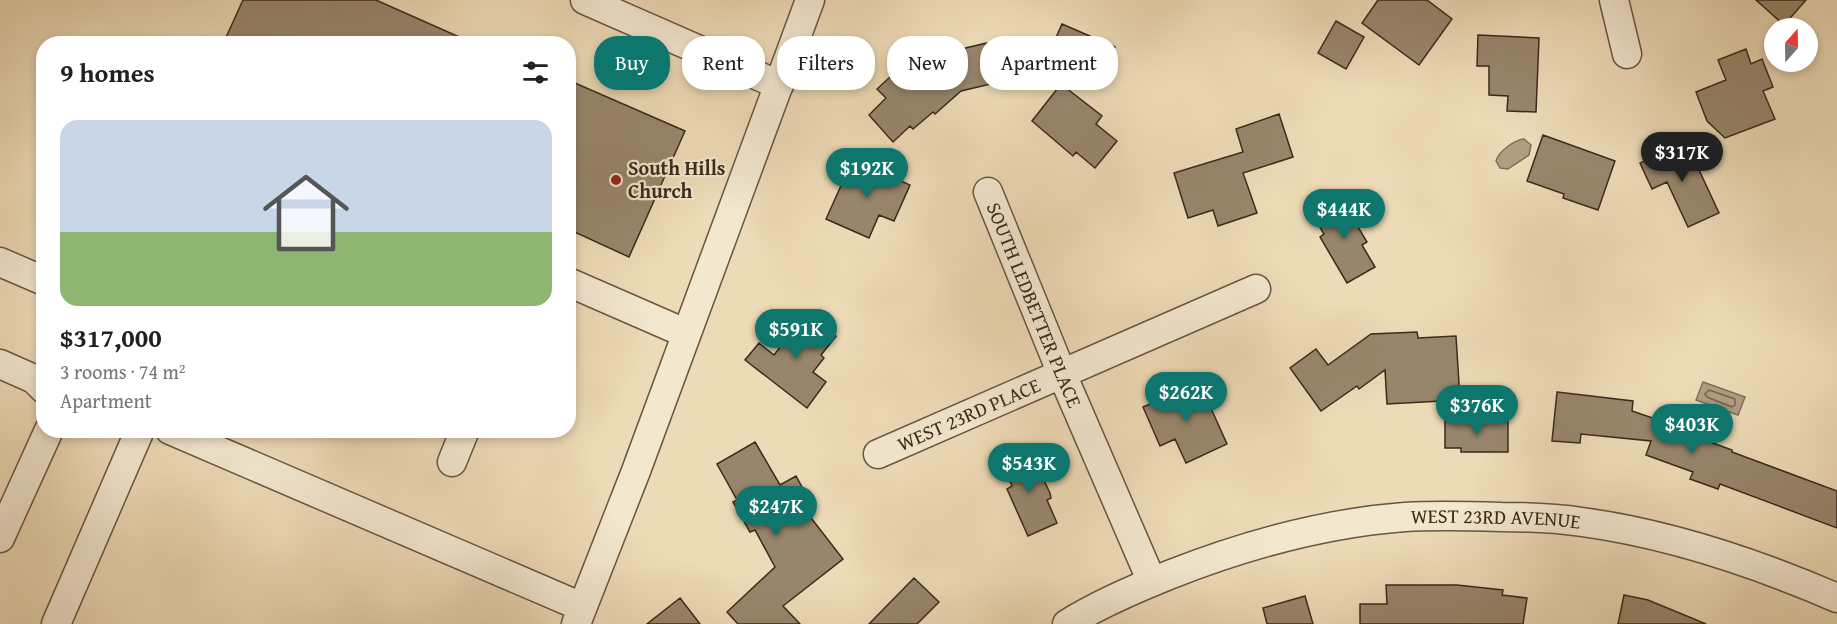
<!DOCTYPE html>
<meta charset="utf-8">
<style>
:root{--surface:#fff;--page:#f2f2f2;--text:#202124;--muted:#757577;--line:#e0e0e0;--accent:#0f766e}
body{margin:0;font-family:"Gentium Book Plus",serif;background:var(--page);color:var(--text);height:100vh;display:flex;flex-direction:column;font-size:22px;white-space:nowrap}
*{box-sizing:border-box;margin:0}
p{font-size:20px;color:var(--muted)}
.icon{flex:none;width:33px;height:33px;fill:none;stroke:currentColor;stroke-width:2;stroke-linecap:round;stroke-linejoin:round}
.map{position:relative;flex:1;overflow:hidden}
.panel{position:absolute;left:36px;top:36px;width:540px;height:402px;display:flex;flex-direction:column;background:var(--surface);border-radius:24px;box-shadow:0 3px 9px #0003}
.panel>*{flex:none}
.banner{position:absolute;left:594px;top:36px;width:570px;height:54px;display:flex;gap:12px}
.needle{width:39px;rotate:20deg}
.tools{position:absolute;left:1764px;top:18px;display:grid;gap:12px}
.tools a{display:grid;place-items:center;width:54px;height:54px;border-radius:50%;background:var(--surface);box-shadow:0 3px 9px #0003;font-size:30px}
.price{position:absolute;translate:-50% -51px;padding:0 14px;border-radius:21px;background:var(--accent);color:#fff;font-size:20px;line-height:39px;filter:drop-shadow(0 2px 3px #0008)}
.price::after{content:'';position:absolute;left:50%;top:36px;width:18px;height:14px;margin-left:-9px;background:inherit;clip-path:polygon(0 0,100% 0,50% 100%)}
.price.selected{background:#222;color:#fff}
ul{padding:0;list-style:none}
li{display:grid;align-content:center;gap:12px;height:318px;padding:0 24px}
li+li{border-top:2px solid var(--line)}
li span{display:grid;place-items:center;height:186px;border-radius:18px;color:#555}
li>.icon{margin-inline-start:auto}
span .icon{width:108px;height:108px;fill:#fffc;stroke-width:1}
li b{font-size:26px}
h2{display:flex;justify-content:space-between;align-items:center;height:72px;padding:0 24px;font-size:26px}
.tag{padding:0 21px;border-radius:24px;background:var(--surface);box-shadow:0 3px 9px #0003;font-size:21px;line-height:54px}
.tag.selected{background:var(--accent);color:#fff}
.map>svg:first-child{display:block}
.water{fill:#b09e81;stroke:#817058;stroke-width:1.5}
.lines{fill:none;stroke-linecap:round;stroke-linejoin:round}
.shore{stroke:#76644e;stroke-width:1.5}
.building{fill:#98866c;stroke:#3b2a1b;stroke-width:1.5}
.minor-casing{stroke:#685642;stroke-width:31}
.minor{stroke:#f3e7d0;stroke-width:28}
.poi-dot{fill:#8f2418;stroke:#f3e7d0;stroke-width:2}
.labels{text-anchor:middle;stroke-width:4.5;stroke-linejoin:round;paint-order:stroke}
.poi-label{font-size:20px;font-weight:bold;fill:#3b2a1b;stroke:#f3e7d0;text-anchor:start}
.street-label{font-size:20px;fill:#3b2a1b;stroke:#f3e7d0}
</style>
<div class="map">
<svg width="1837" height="624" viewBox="0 0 1837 624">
<rect width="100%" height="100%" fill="#eddab6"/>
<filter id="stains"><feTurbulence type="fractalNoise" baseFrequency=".00333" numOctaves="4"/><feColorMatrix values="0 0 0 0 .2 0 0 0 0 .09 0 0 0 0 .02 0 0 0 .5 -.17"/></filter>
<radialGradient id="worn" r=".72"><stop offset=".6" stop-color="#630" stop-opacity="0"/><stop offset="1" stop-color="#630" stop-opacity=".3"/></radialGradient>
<path class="water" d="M1524,139L1531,145L1529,155L1508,169L1500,168L1496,161C1498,152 1514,140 1524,139Z
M1703,382L1745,397L1738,415L1696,400Z"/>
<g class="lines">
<path class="shore" d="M1709,390L1735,399V405L1732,407L1707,397L1705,394Z"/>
</g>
<path class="building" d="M243,0H376L475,44H223Z
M1378,0H1427L1452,19L1419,65L1362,23Z
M1756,0H1806L1784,25Z
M1336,21L1364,37L1346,69L1318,53Z
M1062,24L1115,47L1105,70L1085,62L1077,81L1043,67Z
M1478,35L1539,38L1536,112L1507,111L1508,96L1489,95V66H1477Z
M987,43L995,83L961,91L935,114L933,112L913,129L910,126L893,142L869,115L886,98L877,89L901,67L912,79L940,54Z
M1746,49L1751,64L1762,59L1773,87L1763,91L1775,119L1725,138L1707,121L1696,92L1726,80L1718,60Z
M568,80L685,131L629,257L568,229Z
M1061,84L1102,116L1096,124L1117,141L1095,168L1076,152L1073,156L1032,121Z
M1279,114L1293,157L1243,173L1257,213L1218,226L1213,210L1188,218L1174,173L1243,152L1236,129Z
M1543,135L1615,161L1598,210L1563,198L1564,194L1527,181Z
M1686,142L1719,213L1688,227L1667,182L1652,189L1640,163Z
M853,159L910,185L894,221L879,215L869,238L826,219Z
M1340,197L1367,242L1362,245L1375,267L1347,283L1320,237L1324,234L1312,214Z
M807,313L836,336L821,355L824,358L813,372L826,382L807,408L745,360L759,343L774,355Z
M1417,332L1418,338L1456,336L1460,400L1387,404L1385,370L1359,389L1357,386L1321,411L1290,368L1316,349L1328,365L1371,334Z
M1200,384L1227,444L1186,463L1175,439L1160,446L1143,407Z
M1557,392L1633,401L1632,411L1711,438L1710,442L1732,450V452L1837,491V528L1720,484L1718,489L1690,479L1693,472L1646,455L1651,441L1581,434L1580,443L1552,441Z
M1445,420H1508V452H1461V448H1445Z
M755,442L780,485L796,476L815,511L808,514L843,559L783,606L800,624H738L727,612L775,567L755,530L750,532L733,502L737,500L717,464Z
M1030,451L1050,493L1051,498L1047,500L1057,523L1028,536L1007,489L1012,486L1002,464Z
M914,578L939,602L917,624H869Z
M1386,585H1457L1503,590L1502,595L1527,598L1523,624H1360V604H1387Z
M1624,595L1648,600L1706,624H1618Z
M1305,596L1313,624H1267L1263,608Z
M680,598L700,624H647Z"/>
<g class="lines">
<defs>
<g id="minor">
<path d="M585,0L779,85"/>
<path d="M1614,0L1627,54"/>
<path id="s1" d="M988,192L1062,374L1152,582"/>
<path d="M0,262L44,281"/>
<path d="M568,282L685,333"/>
<path d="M0,364L34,379L44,389"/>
<path d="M170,430L582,607"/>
<path id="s2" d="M878,454L1256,289"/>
<path d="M452,462L465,430"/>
<path d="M0,538L49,430"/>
<path d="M56,624L140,430"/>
<path d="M576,624L636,471L810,0"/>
<path id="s3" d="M1067,624C1099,604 1134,589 1169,575C1245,545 1324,523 1405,517C1437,515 1469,516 1501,517C1528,517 1555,518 1582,522C1670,534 1756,563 1837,598"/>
</g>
</defs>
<use href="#minor" class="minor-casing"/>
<use href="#minor" class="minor"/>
</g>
<circle class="poi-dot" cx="616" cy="180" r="6"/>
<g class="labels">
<g class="poi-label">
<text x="628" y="175">South Hills<tspan x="628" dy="23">Church</tspan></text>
</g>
<g class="street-label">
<text dy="7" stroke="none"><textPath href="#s1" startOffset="122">SOUTH LEDBETTER PLACE</textPath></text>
<text dy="7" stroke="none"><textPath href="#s2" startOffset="99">WEST 23RD PLACE</textPath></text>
<text dy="7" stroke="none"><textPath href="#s3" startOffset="448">WEST 23RD AVENUE</textPath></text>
</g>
</g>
<rect width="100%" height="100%" filter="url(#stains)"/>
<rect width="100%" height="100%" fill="url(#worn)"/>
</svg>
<div class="tools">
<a><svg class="needle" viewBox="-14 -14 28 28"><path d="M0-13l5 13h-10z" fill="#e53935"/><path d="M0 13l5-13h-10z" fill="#757577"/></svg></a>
</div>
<b class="price selected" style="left:1682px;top:183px">$317K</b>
<b class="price" style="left:867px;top:199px">$192K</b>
<b class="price" style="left:1344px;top:240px">$444K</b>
<b class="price" style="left:796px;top:360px">$591K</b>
<b class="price" style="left:1186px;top:423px">$262K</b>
<b class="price" style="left:1477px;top:436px">$376K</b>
<b class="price" style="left:1692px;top:455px">$403K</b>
<b class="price" style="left:1029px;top:494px">$543K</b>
<b class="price" style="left:776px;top:537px">$247K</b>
<div class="banner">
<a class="tag selected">Buy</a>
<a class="tag">Rent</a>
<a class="tag">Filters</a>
<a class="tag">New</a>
<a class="tag">Apartment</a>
</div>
<section class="panel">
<h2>9 homes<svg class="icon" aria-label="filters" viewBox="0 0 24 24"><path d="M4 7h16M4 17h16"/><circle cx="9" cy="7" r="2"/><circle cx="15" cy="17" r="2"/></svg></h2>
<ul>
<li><span style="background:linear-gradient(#c9d6e8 60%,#8fb573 0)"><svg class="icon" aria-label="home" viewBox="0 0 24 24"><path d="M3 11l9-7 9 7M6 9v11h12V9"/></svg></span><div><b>$317,000</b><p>3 rooms · 74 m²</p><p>Apartment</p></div></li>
</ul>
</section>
</div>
